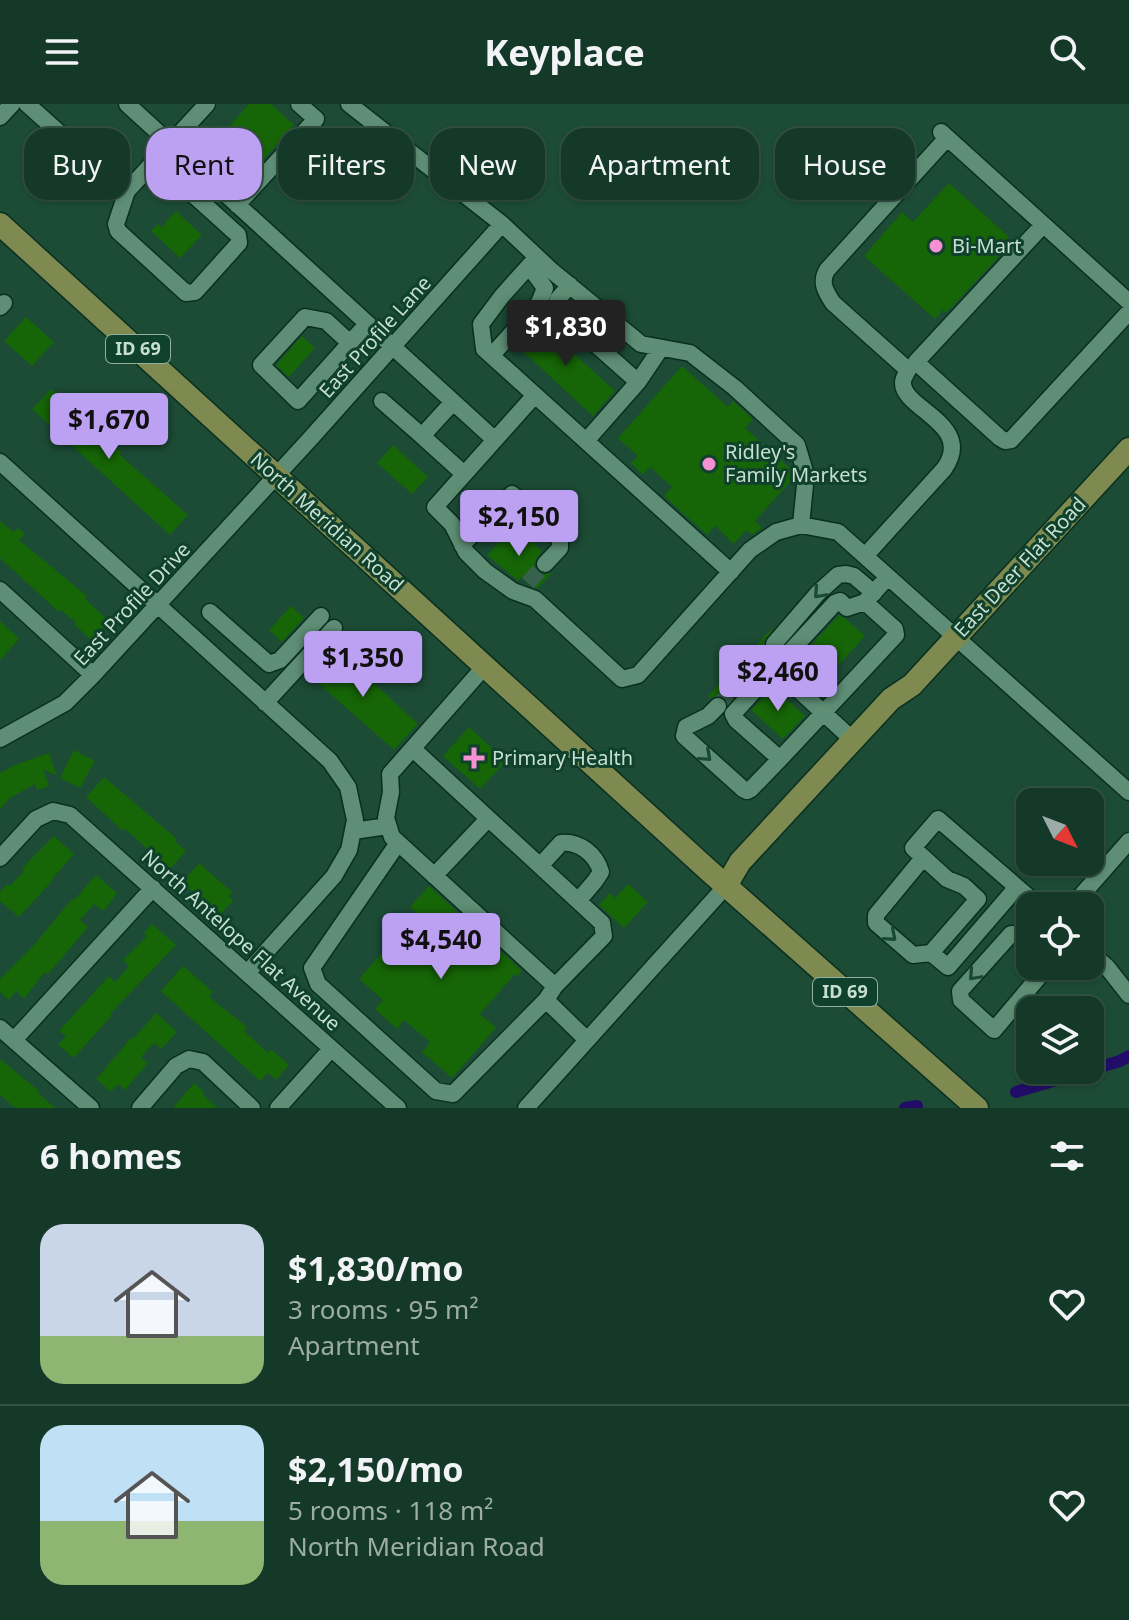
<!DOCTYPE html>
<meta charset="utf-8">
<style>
:root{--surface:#153928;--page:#1e4030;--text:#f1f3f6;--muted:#9daca8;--line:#345345;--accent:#bca0f2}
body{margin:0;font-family:"Noto Sans",sans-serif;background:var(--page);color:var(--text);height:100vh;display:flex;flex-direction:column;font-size:30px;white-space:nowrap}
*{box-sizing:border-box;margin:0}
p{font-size:26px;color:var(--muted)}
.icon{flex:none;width:44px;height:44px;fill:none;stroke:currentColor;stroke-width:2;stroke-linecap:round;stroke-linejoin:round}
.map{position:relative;height:1004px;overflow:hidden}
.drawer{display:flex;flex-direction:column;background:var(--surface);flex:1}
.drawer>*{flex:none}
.banner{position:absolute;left:24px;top:24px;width:1082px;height:72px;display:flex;gap:16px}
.needle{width:52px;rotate:132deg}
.buttons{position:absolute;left:1016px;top:684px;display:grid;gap:16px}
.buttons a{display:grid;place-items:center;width:88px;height:88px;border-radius:16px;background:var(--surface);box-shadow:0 2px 6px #0004,0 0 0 2px var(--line);font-size:40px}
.price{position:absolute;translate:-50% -68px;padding:0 18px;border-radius:8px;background:var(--accent);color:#111;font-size:26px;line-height:52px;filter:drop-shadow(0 2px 4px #0008)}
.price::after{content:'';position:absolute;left:50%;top:48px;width:24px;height:18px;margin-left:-12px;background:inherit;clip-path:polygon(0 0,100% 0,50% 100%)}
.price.on{background:#222;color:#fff}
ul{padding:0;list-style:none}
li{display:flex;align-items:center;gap:24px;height:200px;padding:0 40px}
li+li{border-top:2px solid var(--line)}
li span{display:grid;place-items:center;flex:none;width:224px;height:160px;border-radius:24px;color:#555}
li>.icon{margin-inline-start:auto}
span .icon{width:96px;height:96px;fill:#fffc;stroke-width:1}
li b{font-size:34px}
h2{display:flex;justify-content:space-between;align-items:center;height:96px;padding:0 40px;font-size:34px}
.tag{padding:0 28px;border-radius:24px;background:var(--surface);box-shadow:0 2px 6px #0004,0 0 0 2px var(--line);font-size:28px;line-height:72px}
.tag.on{background:var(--accent);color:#111}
header{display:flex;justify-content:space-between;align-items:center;height:104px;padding:0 40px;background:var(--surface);font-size:36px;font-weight:700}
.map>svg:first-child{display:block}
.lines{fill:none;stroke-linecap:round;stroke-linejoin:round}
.canal{stroke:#210d67;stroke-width:12}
.building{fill:#166506}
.minor-tunnel{stroke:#36624d;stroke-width:16;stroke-dasharray:16 8;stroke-linecap:butt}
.minor-casing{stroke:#0a2f1f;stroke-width:19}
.major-casing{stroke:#0a2f1f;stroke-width:25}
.minor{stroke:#5e8e75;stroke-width:16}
.major{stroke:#7e8a50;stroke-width:22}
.oneway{stroke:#174933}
.poi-dot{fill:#f591d2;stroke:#0f412c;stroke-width:3}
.labels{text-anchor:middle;stroke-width:6;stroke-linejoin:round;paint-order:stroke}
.shield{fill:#0f412c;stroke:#90b0a0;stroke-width:2}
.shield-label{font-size:18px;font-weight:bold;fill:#c7dfd1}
.poi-label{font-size:20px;fill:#c7dfd1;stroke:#0f412c;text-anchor:start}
.street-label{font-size:20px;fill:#c7dfd1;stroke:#0f412c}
</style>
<header><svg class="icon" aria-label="menu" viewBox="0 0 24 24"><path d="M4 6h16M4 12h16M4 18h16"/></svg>Keyplace<svg class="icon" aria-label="search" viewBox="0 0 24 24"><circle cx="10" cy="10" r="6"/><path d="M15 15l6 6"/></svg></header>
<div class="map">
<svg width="1129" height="1004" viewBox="0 0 1129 1004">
<rect width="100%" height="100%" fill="#1c4c36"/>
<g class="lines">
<path class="canal" d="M1090,966L1120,957L1129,952
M1016,988L1090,966
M905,1004L917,1002"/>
</g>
<path class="building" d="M249,0H271L294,21L245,76L202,34L217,20L224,28Z
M43,45L73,74L63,84L33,55Z
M949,79L1009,133L1001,141L1006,145L946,209L943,206L935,215L864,152L902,108L913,118Z
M176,107L202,131L180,154L151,127L158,120L161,124Z
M26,213L54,238L32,262L4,237Z
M538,217L615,287L593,312L516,241Z
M302,232L315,244L289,273L276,261Z
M682,262L728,303L733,297L753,315L745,324L794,368L795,372L755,417L762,424L752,431L746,426L734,440L715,422L707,431L664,392L672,383L650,363L643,371L631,359L638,352L618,334Z
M51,285L122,349L120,351L188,411L170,431L32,305Z
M393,341L428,373L412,390L377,359Z
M0,417L14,428L18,424L25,430L19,436L87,492L85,495L109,517L92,537L75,521L76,519L61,506L59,508L0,454Z
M514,422L542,447L535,457L534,462L537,467L543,471L553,468L538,484L531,482L521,473L518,477L487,451Z
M291,502L304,514L282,538L269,526Z
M839,511L846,515L865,532L829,572L803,550Z
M0,517L19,535L0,556Z
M771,525L772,526L763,539L766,548L772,551L728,599L725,594L720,591L710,594L708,592L728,571L733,576L750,557L745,553Z
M335,543L418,620L394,646L309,571Z
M773,583L805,612L783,635L751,606Z
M469,623L506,657L480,685L443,652Z
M74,646L95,657L80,684L60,674Z
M49,649L57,672L43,665L49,682L37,686L35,680L10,694L0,705V669L15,661Z
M104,673L177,735L175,737L186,747L168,767L142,740L125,725L123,727L86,693Z
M54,732L74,750L52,775L53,776L19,813L0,797V788L7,780L10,782L24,767L22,765L30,756Z
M199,759L232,788L229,792L233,797L219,812L182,779Z
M96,771L117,789L111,798L103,807L94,800L80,816L88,823L55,862L47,871L44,869L24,895L16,887L9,896L0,888V875L33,842L72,795L74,796Z
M628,780L648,798L624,824L599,801L610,789L615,794Z
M429,782L522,867L518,872L515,870L480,910L496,924L452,974L422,948L430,938L404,916L397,925L375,905L383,896L359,875L417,809L410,803Z
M152,820L176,841L110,910L112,911L74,954L58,941L66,932L59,927L109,872L115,878L129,862L123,856L147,832L144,829Z
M183,862L213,888L209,893L247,923L244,927L268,949L271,945L289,961L276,976L268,969L260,977L161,887Z
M156,909L177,928L161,945L154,939L141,953L148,959L125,986L118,980L111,988L96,975L132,933L133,935Z
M0,955L39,987L38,989L55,1004H15L0,991Z
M194,979L204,988L202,990L218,1004H173Z"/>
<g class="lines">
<path class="minor-tunnel" d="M528,479L545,460
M718,602L774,540"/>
<defs>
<path id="minor" d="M27,0L124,87H127L207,0
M127,0L495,336
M349,0L502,120L552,167L641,240L690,249L735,284L797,341L806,371L801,421L776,428L750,446L638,571L622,575L535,495L513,487L485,467L466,448L452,420L435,403L535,291L731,468
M0,13L12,0
M941,28L1129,198
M127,87L116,120L118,127L186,189L195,188L239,139L238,131L156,57
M237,101L316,15L299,0
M1043,121L916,258L1000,334L1005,337L1011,336L1129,208
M570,181L558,195L556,203L566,214L638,278L661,244
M0,203L4,199
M350,239L326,217L305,213L261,261L298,297L367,220
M492,251L539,199L545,184L529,162
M535,291L484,245L481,220L502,192L537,153
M382,297L422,332
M453,298L422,332L464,370
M586,337L638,278
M0,358L330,657L348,683L355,716L349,746L334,772L247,869
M801,421L838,428L1129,688
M462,441L512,390L557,431L560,438V444L545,460
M865,452L944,365C976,320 901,305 903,278C903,275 907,268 908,266L833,199C825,187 820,178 827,166L947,34
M0,486L93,571
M210,508L269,560L280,556L321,512
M774,540L818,489L838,471L846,470L854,472L874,489
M485,562L390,670L391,688L386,714L392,733L555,882
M775,564L835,499L840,497L847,504L865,498
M265,599L334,524
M718,602L708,612L686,623L684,632L743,685L747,687L751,685L780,655
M0,635L65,599L93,571L310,335L502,120
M854,637L775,564L733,610L736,616L780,655L896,531L895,525L865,498L888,473
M353,727L388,722
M398,739L312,864L318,880L436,987L453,990L546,896L555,882L604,832L602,819L413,645
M0,754L36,715L53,707L70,711L398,1004
M923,754L876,811V819L913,851L931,849
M540,762L561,739C579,737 596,750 601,768L595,777L578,797
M434,772L488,715
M1017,783L948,863L931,849L978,795L964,782L947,775L913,744L938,715L1039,802
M1072,802L1129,737
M1030,835L1018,830H1011L960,887L961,896L994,926L1048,862
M1090,848L1107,863L1129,891
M546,896L587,936
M0,924L91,1004
M14,936L153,784
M140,1004L176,962L189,955L203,958L252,1004
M278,1004L331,945
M526,1004L726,782"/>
<path id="major" d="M0,120L707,765L977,1004
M726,782L740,758L891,595L912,581L1129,345"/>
</defs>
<use href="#minor" class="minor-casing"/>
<use href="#major" class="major-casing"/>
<use href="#minor" class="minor"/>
<use href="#major" class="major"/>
</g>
<defs><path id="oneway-chevron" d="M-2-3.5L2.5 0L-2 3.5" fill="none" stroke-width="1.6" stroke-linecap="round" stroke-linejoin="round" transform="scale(2)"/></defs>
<g class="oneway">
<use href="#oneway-chevron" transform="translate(819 489) rotate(132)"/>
<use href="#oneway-chevron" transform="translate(706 652) rotate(42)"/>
<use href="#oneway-chevron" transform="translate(891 832) rotate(41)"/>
<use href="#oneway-chevron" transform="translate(974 871) rotate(132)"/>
</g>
<g class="poi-dot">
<circle cx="936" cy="142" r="8"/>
<circle cx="709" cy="360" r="8"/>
<path d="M470 642h8v8h8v8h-8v8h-8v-8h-8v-8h8z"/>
</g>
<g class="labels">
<g class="shield">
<rect x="106" y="231" width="64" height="28" rx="6"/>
<rect x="813" y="874" width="64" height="28" rx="6"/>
</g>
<g class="shield-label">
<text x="138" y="251">ID 69</text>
<text x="845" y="894">ID 69</text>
</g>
<g class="poi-label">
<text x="952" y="149">Bi-Mart</text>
<text x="725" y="355">Ridley's<tspan x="725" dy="23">Family Markets</tspan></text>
<text x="492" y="661">Primary Health</text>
</g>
<g class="street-label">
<text transform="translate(375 233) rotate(-48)" y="7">East Profile Lane</text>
<text transform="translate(327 418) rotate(42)" y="7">North Meridian Road</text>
<text transform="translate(1020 463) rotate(-47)" y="7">East Deer Flat Road</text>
<text transform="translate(132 500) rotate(-47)" y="7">East Profile Drive</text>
<text transform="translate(241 836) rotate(42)" y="7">North Antelope Flat Avenue</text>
</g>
</g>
</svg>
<div class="buttons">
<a><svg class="needle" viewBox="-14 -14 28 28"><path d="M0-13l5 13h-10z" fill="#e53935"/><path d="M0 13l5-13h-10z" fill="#9daca8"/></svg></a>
<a><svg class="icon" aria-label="locate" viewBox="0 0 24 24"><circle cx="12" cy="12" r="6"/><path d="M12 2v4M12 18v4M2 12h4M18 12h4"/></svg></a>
<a><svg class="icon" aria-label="layers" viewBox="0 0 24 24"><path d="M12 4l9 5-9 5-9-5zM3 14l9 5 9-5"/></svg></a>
</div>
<b class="price on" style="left:566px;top:264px">$1,830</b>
<b class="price" style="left:109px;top:357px">$1,670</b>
<b class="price" style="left:519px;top:454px">$2,150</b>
<b class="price" style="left:363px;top:595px">$1,350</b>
<b class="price" style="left:778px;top:609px">$2,460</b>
<b class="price" style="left:441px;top:877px">$4,540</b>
<div class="banner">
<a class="tag">Buy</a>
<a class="tag on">Rent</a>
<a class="tag">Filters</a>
<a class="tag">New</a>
<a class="tag">Apartment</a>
<a class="tag">House</a>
</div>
</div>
<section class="drawer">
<h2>6 homes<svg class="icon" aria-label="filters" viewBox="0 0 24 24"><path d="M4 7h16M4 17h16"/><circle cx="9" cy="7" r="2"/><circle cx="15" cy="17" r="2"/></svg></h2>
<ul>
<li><span style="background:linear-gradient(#c9d6e8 70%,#8fb573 0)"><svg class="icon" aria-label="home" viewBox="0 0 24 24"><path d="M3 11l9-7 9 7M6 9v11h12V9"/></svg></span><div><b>$1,830/mo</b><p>3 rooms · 95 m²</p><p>Apartment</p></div><svg class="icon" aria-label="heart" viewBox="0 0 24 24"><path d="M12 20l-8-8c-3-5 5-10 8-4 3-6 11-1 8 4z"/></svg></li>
<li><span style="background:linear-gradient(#bfe0f5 60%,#8fb573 0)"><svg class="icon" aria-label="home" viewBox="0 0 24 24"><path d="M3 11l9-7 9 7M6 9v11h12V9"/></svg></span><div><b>$2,150/mo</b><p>5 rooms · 118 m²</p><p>North Meridian Road</p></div><svg class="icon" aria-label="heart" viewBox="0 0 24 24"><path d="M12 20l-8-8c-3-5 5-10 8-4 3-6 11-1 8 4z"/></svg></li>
</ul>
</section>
